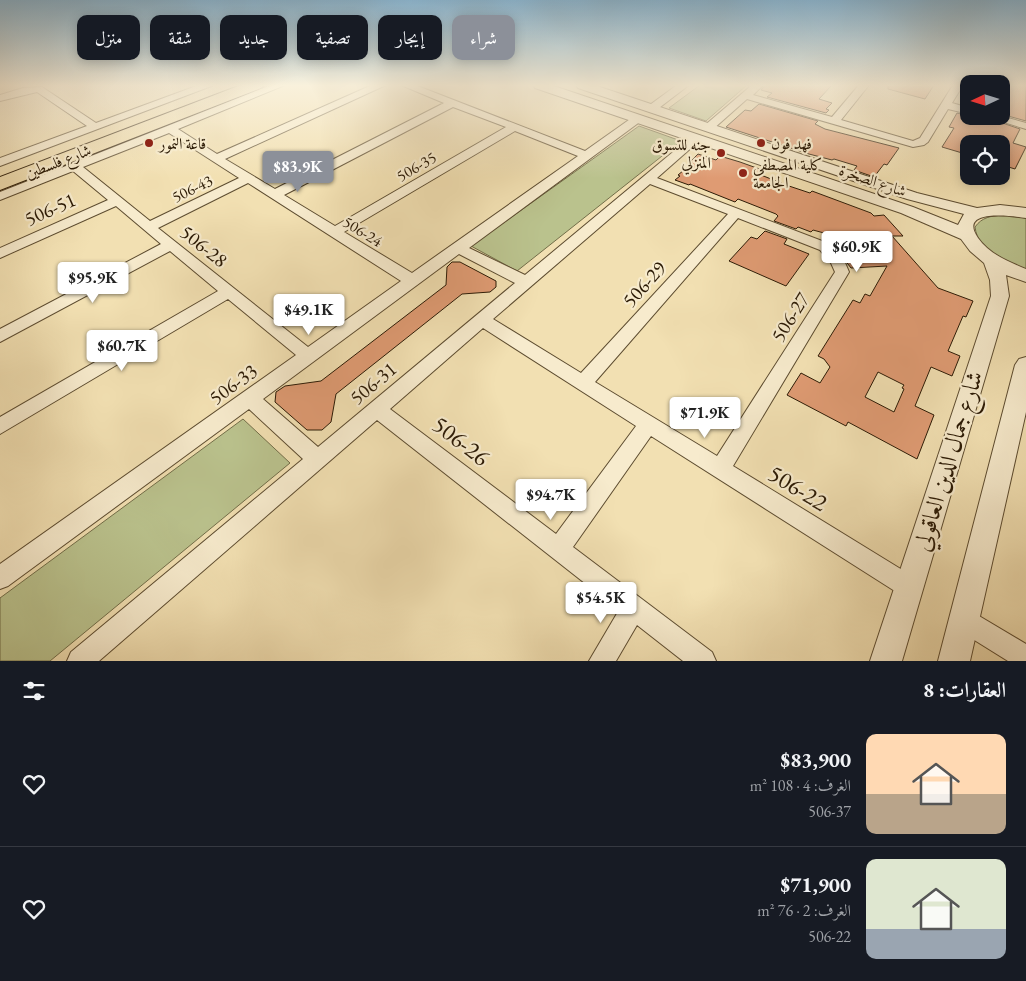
<!DOCTYPE html>
<html lang="ar">
<meta charset="utf-8">
<style>
:root{--surface:#171b24;--page:#20242c;--text:#f1f3f6;--muted:#9ea1a6;--line:#363941;--accent:#8c9099}
body{margin:0;font-family:"EB Garamond",Amiri,serif;background:var(--page);color:var(--text);direction:rtl;height:100vh;display:flex;flex-direction:column;font-size:19px;white-space:nowrap}
*{box-sizing:border-box;margin:0}
p{font-size:16px;color:var(--muted)}
.icon{flex:none;width:28px;height:28px;fill:none;stroke:currentColor;stroke-width:2;stroke-linecap:round;stroke-linejoin:round}
.map{position:relative;height:661px;overflow:hidden;direction:ltr}
.details{display:flex;flex-direction:column;background:var(--surface);flex:1}
.details>*{flex:none}
.top-card{position:absolute;left:15px;top:15px;width:500px;height:45px;direction:rtl;display:flex;gap:10px}
.needle{width:32px;rotate:266deg}
.tools{position:absolute;left:960px;top:75px;display:grid;gap:10px}
.tools a{display:grid;place-items:center;width:50px;height:50px;border-radius:10px;background:var(--surface);box-shadow:0 2px 12px #0003;font-size:25px}
.price{position:absolute;translate:-50% -42px;padding:0 11px;border-radius:5px;background:#fff;color:#222;font-size:16px;line-height:32px;filter:drop-shadow(0 1px 2px #0008)}
.price::after{content:'';position:absolute;left:50%;top:30px;width:15px;height:11px;margin-left:-8px;background:inherit;clip-path:polygon(0 0,100% 0,50% 100%)}
.price.current{background:var(--accent);color:#fff}
ul{padding:0;list-style:none}
li{display:flex;align-items:center;gap:15px;height:125px;padding:0 20px}
li+li{border-top:1px solid var(--line)}
li span{display:grid;place-items:center;flex:none;width:140px;height:100px;border-radius:10px;color:#555}
li>.icon{margin-inline-start:auto}
span .icon{width:60px;height:60px;fill:#fffc;stroke-width:1}
li b{font-size:21px}
h2{display:flex;justify-content:space-between;align-items:center;height:60px;padding:0 20px;font-size:21px}
.chip{padding:0 18px;border-radius:10px;background:var(--surface);box-shadow:0 2px 12px #0003;font-size:18px;line-height:45px}
.chip.current{background:var(--accent);color:#fff}
.map>svg:first-child{display:block}
.green{fill:#bac28d;stroke:#726e49}
.building{fill:#df9b73;stroke:#2b1a05;fill-rule:evenodd}
.lines{fill:none;stroke-linecap:round;stroke-linejoin:round}
.minor-casing{stroke:#5d4c30;stroke-width:2}
.tertiary-casing{stroke:#5d4c30;stroke-width:2}
.primary-casing{stroke:#2b1a05;stroke-width:2}
.minor{fill:#f7ebcd;fill-rule:evenodd}
.tertiary{fill:#f7ebcd;fill-rule:evenodd}
.primary{fill:#f2e0b2;fill-rule:evenodd}
.poi-dot{fill:#8f2418;stroke:#f7ebcd;stroke-width:2}
.labels{text-anchor:middle;stroke-width:4.5;stroke-linejoin:round;paint-order:stroke}
.far-poi-label{font-size:16px;fill:#2b1a05;stroke:#f7ebcd;text-anchor:start}
.far-street-label{font-size:16px;fill:#2b1a05;stroke:#f7ebcd}
.street-label{font-size:20px;fill:#2b1a05;stroke:#f7ebcd}
.near-street-label{font-size:24px;fill:#2b1a05;stroke:#f7ebcd}
</style>
<div class="map">
<svg width="1026" height="661" viewBox="0 0 1026 661">
<rect width="100%" height="100%" fill="#f2e0b2"/>
<filter id="stains"><feTurbulence type="fractalNoise" baseFrequency=".004" numOctaves="4"/><feColorMatrix values="0 0 0 0 .2 0 0 0 0 .09 0 0 0 0 .02 0 0 0 .5 -.17"/></filter>
<radialGradient id="worn" r=".72"><stop offset=".6" stop-color="#630" stop-opacity="0"/><stop offset="1" stop-color="#630" stop-opacity=".3"/></radialGradient>
<path class="green" d="M700,85H747L706,121L669,108Z
M639,126L681,141L517,271L471,246Z
M1003,215L1026,218V270C1006,260 978,252 975,227C982,217 991,216 1003,215Z
M243,419L290,463L50,661H0V598Z"/>
<path class="building" d="M765,85H832L819,99L832,103L826,109L829,110L826,113L767,97L772,93L761,90Z
M888,85H934L925,99L888,89Z
M1001,85H1026V121L1001,114Z
M759,104L818,121L815,124L825,129L899,148L887,165L884,164L874,177L854,170L857,166L834,159L832,160L809,154L726,127L745,110L751,111Z
M957,113L969,116H982L1020,129L1013,143L1026,147L1015,169L1002,165L1001,168V144H969V155L942,147L954,128L949,127Z
M698,154L716,160L720,156L740,162L765,171L761,175L786,185L810,193L812,191L871,213L874,216L884,215L903,236H892L938,288L973,301L966,317L963,316L948,351L960,356L952,376L931,367L915,406L934,415L917,459L848,422L846,426L787,395L801,373L820,383L830,367L824,359L818,356L853,300L860,303L865,294L870,296L887,266L851,268L824,233L813,230L811,232L798,227L796,229L774,221L778,216L776,214L738,199L735,202L690,184L689,185L675,180L680,176L678,175L690,165L688,164ZM878,372L904,385L902,388L904,389L894,412L865,397Z
M765,231L787,239L784,244L809,254L786,286L729,261L751,237L757,239Z
M452,262H460L496,281V287L490,292L462,294L336,394L331,422L322,430H307L275,402L276,392L285,386L321,381L446,285L447,267Z"/>
<g class="lines">
<defs>
<path id="minor" d="M199,85H214L0,166V158L87,126L37,92L0,101V95L23,88L42,87L96,123Z
M271,85H285L178,129L217,154L372,85H386L225,159L275,189L444,103L401,85H415L585,151L633,117H641L642,119L641,121L469,248L525,275L691,137H699L701,139L699,141L657,178L830,244L843,258L849,272L733,466L917,579L921,587L917,595L909,599L901,595L651,436L573,547L712,652L716,661H683L637,625L616,661H589L619,610L377,420L99,661H67L71,652L303,459L249,409L8,586L0,589V564L296,355L228,299L0,434V417L218,291L170,251L0,342V329L161,244L116,206L0,258V248L108,200L73,171L0,200V192ZM453,107L506,127L335,226L284,195ZM515,131L578,156L412,273L344,232ZM169,133L239,178L150,221L83,167ZM248,183L401,281L308,347L158,228ZM650,184L728,214L581,373L493,319ZM738,218L820,250L831,263L835,272L717,456L595,382ZM459,254L515,283L318,447L263,399ZM483,328L636,426L556,534L390,409Z
M677,85H689L655,111H647V107Z
M752,85H763L753,95L832,117L859,85H869L841,120L913,141L920,138L953,85H963L952,103L969,108V114L948,109L928,142L924,145L913,147L747,99L712,130H704L703,128L704,126Z
M984,116H1001L1026,123V129Z
M964,607L1026,644V661H1008L955,628L952,619L955,610Z"/>
<path id="tertiary" d="M533,85H551L913,207L958,225L964,214L907,199L578,88L576,85H594L917,193L977,208L1000,205L1026,208V218C1013,216 957,208 978,238C989,254 1009,262 1026,269V282L1006,275L1009,296L902,661H870L991,296L990,280L984,263L970,251L961,239L901,213L535,88Z
M1026,357V412L970,661H938L1015,365L1019,359Z"/>
<path id="primary" d="M241,85H264L261,88L0,190V177Z"/>
</defs>
<use href="#minor" class="minor-casing"/>
<use href="#tertiary" class="tertiary-casing"/>
<use href="#primary" class="primary-casing"/>
<use href="#minor" class="minor"/>
<use href="#tertiary" class="tertiary"/>
<use href="#primary" class="primary"/>
</g>
<linearGradient id="sky" x2="0" y2="1"><stop stop-color="#8ab7d4"/><stop offset="0.48" stop-color="#f9f1dc"/><stop offset="1" stop-color="#f9f1dc" stop-opacity="0"/></linearGradient>
<rect width="1026" height="178" fill="url(#sky)"/>
<g class="poi-dot">
<circle cx="149" cy="143" r="5"/>
<circle cx="761" cy="143" r="5"/>
<circle cx="721" cy="153" r="5"/>
<circle cx="743" cy="173" r="5"/>
</g>
<g class="labels">
<g class="far-poi-label">
<text x="159" y="149">قاعة النمور</text>
<text x="771" y="149">فهد فون</text>
<text x="711" y="150" text-anchor="end">جنه للتسوق<tspan x="711" dy="18">المنزلي</tspan></text>
<text x="753" y="170">كلية المصطفى<tspan x="753" dy="18">الجامعة</tspan></text>
</g>
<g class="far-street-label">
<text transform="translate(58 161) rotate(-21)" y="6">شارع فلسطين</text>
<text transform="translate(416 166) rotate(-30)" y="6">506-35</text>
<text transform="translate(873 180) rotate(19)" y="6">شارع الصخرة</text>
<text transform="translate(192 188) rotate(-26)" y="6">506-43</text>
<text transform="translate(363 231) rotate(32)" y="6">506-24</text>
</g>
<g class="street-label">
<text transform="translate(50 209) rotate(-24)" y="7">506-51</text>
<text transform="translate(204 246) rotate(39)" y="7">506-28</text>
<text transform="translate(644 284) rotate(-48)" y="7">506-29</text>
<text transform="translate(790 317) rotate(-58)" y="7">506-27</text>
<text transform="translate(373 383) rotate(-40)" y="7">506-31</text>
<text transform="translate(233 384) rotate(-36)" y="7">506-33</text>
</g>
<g class="near-street-label">
<text transform="translate(461 441) rotate(38)" y="8">506-26</text>
<text transform="translate(948 461) rotate(-73)" y="8">شارع جمال الدين العاقولي</text>
<text transform="translate(798 488) rotate(32)" y="8">506-22</text>
</g>
</g>
<rect width="100%" height="100%" filter="url(#stains)"/>
<rect width="100%" height="100%" fill="url(#worn)"/>
</svg>
<div class="tools">
<a><svg class="needle" viewBox="-14 -14 28 28"><path d="M0-13l5 13h-10z" fill="#e53935"/><path d="M0 13l5-13h-10z" fill="#9ea1a6"/></svg></a>
<a><svg class="icon" aria-label="locate" viewBox="0 0 24 24"><circle cx="12" cy="12" r="6"/><path d="M12 2v4M12 18v4M2 12h4M18 12h4"/></svg></a>
</div>
<b class="price current" style="left:298px;top:193px">$83.9K</b>
<b class="price" style="left:857px;top:273px">$60.9K</b>
<b class="price" style="left:93px;top:304px">$95.9K</b>
<b class="price" style="left:309px;top:336px">$49.1K</b>
<b class="price" style="left:122px;top:372px">$60.7K</b>
<b class="price" style="left:705px;top:439px">$71.9K</b>
<b class="price" style="left:551px;top:521px">$94.7K</b>
<b class="price" style="left:601px;top:624px">$54.5K</b>
<div class="top-card">
<a class="chip current">شراء</a>
<a class="chip">إيجار</a>
<a class="chip">تصفية</a>
<a class="chip">جديد</a>
<a class="chip">شقة</a>
<a class="chip">منزل</a>
</div>
</div>
<section class="details">
<h2>العقارات: 8<svg class="icon" aria-label="filters" viewBox="0 0 24 24"><path d="M4 7h16M4 17h16"/><circle cx="9" cy="7" r="2"/><circle cx="15" cy="17" r="2"/></svg></h2>
<ul>
<li><span style="background:linear-gradient(#ffd9b3 60%,#b9a48a 0)"><svg class="icon" aria-label="home" viewBox="0 0 24 24"><path d="M3 11l9-7 9 7M6 9v11h12V9"/></svg></span><div><b>$83,900</b><p>الغرف: 4 · 108 m²</p><p>506-37</p></div><svg class="icon" aria-label="heart" viewBox="0 0 24 24"><path d="M12 20l-8-8c-3-5 5-10 8-4 3-6 11-1 8 4z"/></svg></li>
<li><span style="background:linear-gradient(#dfe7d0 70%,#9aa5b1 0)"><svg class="icon" aria-label="home" viewBox="0 0 24 24"><path d="M3 11l9-7 9 7M6 9v11h12V9"/></svg></span><div><b>$71,900</b><p>الغرف: 2 · 76 m²</p><p>506-22</p></div><svg class="icon" aria-label="heart" viewBox="0 0 24 24"><path d="M12 20l-8-8c-3-5 5-10 8-4 3-6 11-1 8 4z"/></svg></li>
</ul>
</section>
